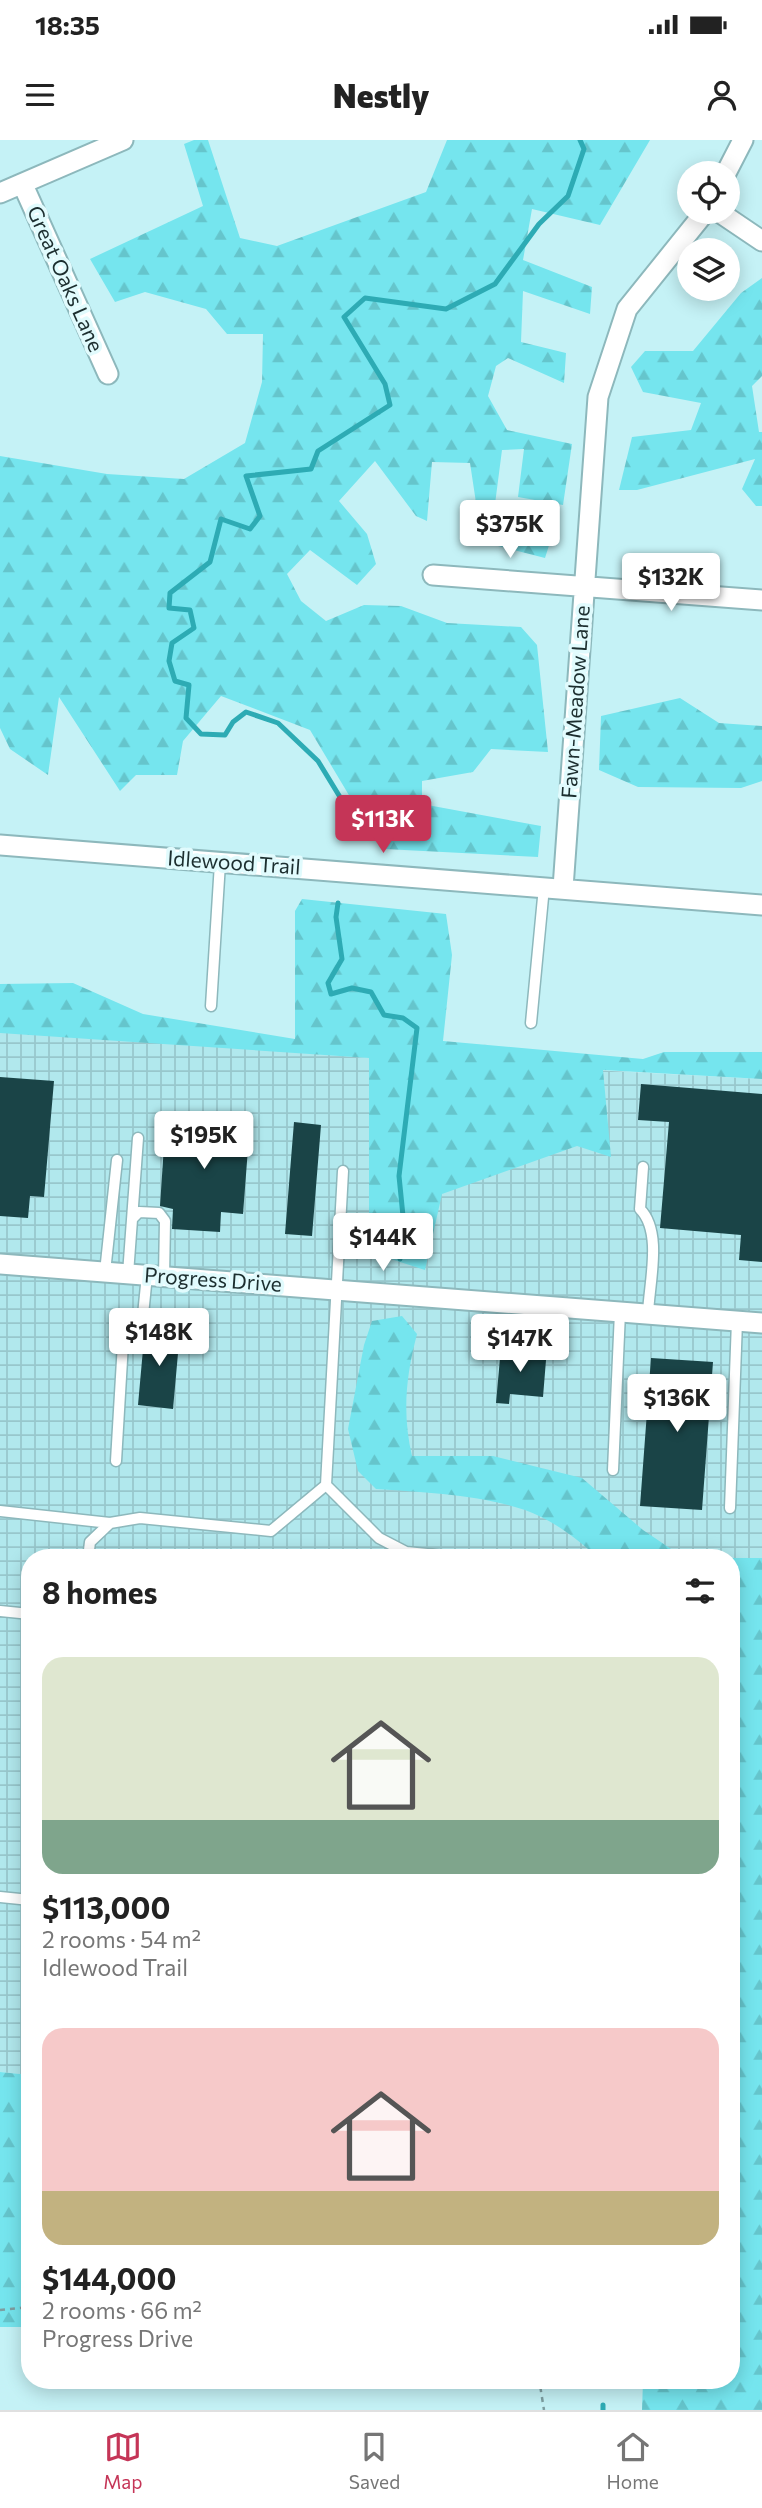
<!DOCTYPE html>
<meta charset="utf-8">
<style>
:root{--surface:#fff;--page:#f6f6f6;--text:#222;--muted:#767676;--line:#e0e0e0;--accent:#c53557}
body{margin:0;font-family:Commissioner,sans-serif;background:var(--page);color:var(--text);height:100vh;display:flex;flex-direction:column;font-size:26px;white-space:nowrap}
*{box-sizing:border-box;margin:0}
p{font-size:23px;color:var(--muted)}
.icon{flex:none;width:38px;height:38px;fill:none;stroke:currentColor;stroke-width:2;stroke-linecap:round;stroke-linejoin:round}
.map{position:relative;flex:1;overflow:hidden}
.details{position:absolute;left:21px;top:1409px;width:719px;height:840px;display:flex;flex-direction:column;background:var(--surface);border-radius:28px;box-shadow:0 4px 18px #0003}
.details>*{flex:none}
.tools{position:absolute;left:677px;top:21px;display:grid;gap:14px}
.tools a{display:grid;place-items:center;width:63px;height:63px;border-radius:50%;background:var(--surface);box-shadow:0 4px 18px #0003;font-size:35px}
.price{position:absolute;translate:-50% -60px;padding:0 16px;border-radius:7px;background:#fff;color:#222;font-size:23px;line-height:46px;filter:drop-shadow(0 2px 4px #0008)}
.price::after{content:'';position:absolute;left:50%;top:42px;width:21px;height:16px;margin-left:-10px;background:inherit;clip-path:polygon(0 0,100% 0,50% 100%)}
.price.active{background:var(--accent);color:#fff}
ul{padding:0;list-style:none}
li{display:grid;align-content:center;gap:14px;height:371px;padding:0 21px}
li span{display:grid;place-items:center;height:217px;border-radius:21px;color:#555}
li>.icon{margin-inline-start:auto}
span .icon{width:126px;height:126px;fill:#fffc;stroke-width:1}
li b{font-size:30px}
h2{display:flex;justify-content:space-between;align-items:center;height:84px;padding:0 21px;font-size:30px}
.status{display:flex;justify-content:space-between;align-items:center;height:49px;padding:0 35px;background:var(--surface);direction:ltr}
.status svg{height:19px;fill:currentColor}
header{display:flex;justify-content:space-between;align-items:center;height:91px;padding:0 21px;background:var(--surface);font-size:32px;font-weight:800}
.menu{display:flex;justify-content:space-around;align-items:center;height:98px;border-top:2px solid var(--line);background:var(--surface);font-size:19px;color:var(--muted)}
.menu a{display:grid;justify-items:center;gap:4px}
.menu .active{color:var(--accent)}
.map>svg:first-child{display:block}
.industrial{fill:url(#industrial-grid)}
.forest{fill:url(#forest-firs)}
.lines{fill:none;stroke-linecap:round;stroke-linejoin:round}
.stream{stroke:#2dabb4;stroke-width:5}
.building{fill:#1a4447}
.lane-casing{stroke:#8db8bc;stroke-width:13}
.street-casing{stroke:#8db8bc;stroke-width:23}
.path{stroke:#7d9ea1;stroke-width:2.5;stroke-dasharray:5 5;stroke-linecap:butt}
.lane{stroke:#fff;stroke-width:10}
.street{stroke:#fff;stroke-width:19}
.labels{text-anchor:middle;stroke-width:7;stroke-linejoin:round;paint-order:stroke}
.street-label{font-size:21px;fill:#1c2e2f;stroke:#e1fbfd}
</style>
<div class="status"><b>18:35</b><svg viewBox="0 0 49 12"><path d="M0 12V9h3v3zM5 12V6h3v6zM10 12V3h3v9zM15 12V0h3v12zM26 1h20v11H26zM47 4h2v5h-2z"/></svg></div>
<header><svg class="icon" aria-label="menu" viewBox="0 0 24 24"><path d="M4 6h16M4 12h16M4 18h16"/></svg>Nestly<svg class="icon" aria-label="person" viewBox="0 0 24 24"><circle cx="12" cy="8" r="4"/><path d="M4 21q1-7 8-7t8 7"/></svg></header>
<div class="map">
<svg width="762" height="2270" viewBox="0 0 762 2270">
<defs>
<pattern id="industrial-grid" width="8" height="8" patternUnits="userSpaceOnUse" patternTransform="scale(1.75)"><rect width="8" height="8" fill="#b1e8ed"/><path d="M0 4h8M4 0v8" fill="none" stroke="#98c7cc"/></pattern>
<pattern id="forest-firs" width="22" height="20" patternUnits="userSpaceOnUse" patternTransform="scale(1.75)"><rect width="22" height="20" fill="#75e5ee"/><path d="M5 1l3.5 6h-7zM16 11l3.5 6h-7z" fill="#65c5cc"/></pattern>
</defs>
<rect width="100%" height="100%" fill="#c5f2f6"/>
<path class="industrial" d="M0,890L369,918L762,939V1437L732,1433V1418H570L528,1413L527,1418H30V1935L0,1932Z"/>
<path class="forest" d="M194,0H208L240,98L277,106L426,52L447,0H650L600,85L532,69L523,120L592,147L590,174L523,151L521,202L566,213L564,243L508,218L496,226L488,256L507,290L572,304L563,365L518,357L524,309L502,310L495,364L504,391L552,396L545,418L482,402L470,323L432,322L427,381L416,376L375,321L339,361L367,394L376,424L357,445L310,410L287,434L301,461L326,481L364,465L401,466L447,483L521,487L537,505L548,612L491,609L473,632L422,641V664L541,686L538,717L385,709L368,687L310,590L221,556L183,601L177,635H136L120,651L59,557L48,635L10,609L0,588V316L107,334L184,339L245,303L262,242L263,194H227L206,169L145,152L115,162L90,119L203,66L184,4Z
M762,138V236L752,246L759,292H762V366H756L742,349L755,319L637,350H619L632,297L691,290L701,263L643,252L631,227L645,211H693L741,153Z
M680,558L719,583L762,586V641L741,648L638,647L599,630L601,576Z
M302,759L446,774L452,815L443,901L643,919L664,912H762V939L603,930L611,1017L577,1006L442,1054L425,1130L369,1112V918L0,893V844L73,843L143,874L295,899V771Z
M402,1176L417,1194C406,1236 402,1273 412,1316H493L582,1338L643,1390L683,1417H727H597C578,1399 551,1379 525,1370C482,1355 422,1352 376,1349L358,1331L348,1289L364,1205L372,1181Z
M732,1418H762V2270H642L643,2241L636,2240H732Z
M0,1932L30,1935V2187H0Z"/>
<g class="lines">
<path class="stream" d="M345,697L343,662L318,621L278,583L246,572L233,582L225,595L201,594L186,578L189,545L175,541L169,521L172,503L194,488L190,470L169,468L170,453L210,422L221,379L250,389L260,376L246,336L311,329L318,311L390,265L385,244L344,177L365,158L446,169L495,144L539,84L568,56L584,9L580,0
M338,763L336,777L342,819L328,843L331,854L352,848L371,852L384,875L403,878L417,888L399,1036L404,1086L400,1119
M603,2270V2265"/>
</g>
<path class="building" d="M0,937L54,941L44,1057L30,1056L28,1078L0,1076Z
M641,944L762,954V1122L739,1120L741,1095L660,1088L669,982L638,980Z
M166,975L250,982L243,1074L221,1072L220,1092L172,1089L173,1069L160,1066Z
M294,982L321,985L312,1096L285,1094Z
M145,1187L180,1191L173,1269L138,1265Z
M501,1207L538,1210V1219L546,1220L543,1257L510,1254L509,1264L496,1263Z
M651,1218L713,1222L702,1370L640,1366Z"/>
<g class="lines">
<defs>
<path id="lane" d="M211,866L220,723
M531,883L544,747
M643,1027L640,1069C663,1092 649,1143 648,1174
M343,1031L326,1345L379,1398L406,1412L469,1418
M132,1079L139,1072L159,1073L165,1081L164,1137
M105,1132L117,1020
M128,1134L138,998
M116,1321L124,1186L143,1175L147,1135
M613,1330L620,1172
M730,1368L737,1181
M0,1371L110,1383
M88,1418L90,1402L110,1383L140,1378L271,1391L326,1345
M0,1471L30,1474
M0,1757L30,1760"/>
<path id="street" d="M726,33L743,0
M23,45L108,234
M0,53L123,0
M719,72L762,101
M433,435L762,460
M0,705L762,765
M563,748L598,257L627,169L705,72
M0,1124L762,1183"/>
</defs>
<use href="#lane" class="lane-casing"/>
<use href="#street" class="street-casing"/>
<path class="path" d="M0,2170L30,2167
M534,2240L540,2245L544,2270"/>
<use href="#lane" class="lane"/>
<use href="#street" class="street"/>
</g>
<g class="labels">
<g class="street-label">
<text transform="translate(65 139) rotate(66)" y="7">Great Oaks Lane</text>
<text transform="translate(576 562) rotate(-86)" y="7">Fawn-Meadow Lane</text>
<text transform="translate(234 723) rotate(4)" y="7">Idlewood Trail</text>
<text transform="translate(213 1140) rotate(4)" y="7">Progress Drive</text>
</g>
</g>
</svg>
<div class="tools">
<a><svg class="icon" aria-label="locate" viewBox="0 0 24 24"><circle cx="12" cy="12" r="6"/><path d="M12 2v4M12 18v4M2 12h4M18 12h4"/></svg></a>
<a><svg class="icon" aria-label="layers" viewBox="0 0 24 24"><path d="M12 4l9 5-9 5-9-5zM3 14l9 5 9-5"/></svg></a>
</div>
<b class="price" style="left:510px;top:420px">$375K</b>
<b class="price" style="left:671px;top:473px">$132K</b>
<b class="price active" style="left:383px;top:715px">$113K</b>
<b class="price" style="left:204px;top:1031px">$195K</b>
<b class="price" style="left:383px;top:1133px">$144K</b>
<b class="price" style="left:159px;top:1228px">$148K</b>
<b class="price" style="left:520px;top:1234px">$147K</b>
<b class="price" style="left:677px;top:1294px">$136K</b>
<section class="details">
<h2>8 homes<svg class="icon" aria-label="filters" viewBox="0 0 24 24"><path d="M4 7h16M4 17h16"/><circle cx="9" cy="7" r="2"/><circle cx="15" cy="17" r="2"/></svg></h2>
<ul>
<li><span style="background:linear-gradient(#dfe7d0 75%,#7fa58c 0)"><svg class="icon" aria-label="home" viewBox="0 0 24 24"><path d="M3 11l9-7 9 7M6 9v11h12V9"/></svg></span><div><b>$113,000</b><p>2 rooms · 54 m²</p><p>Idlewood Trail</p></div></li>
<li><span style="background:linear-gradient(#f6c9c9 75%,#c2b280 0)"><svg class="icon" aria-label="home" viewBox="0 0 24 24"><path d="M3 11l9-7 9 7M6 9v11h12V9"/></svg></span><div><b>$144,000</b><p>2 rooms · 66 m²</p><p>Progress Drive</p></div></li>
</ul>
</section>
</div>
<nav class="menu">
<a class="active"><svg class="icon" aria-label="map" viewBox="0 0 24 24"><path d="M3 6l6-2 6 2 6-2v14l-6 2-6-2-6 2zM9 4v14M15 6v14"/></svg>Map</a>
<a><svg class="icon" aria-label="saved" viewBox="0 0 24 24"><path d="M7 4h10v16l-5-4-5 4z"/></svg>Saved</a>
<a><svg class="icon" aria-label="home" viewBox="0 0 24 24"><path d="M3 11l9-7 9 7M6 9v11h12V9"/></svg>Home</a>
</nav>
